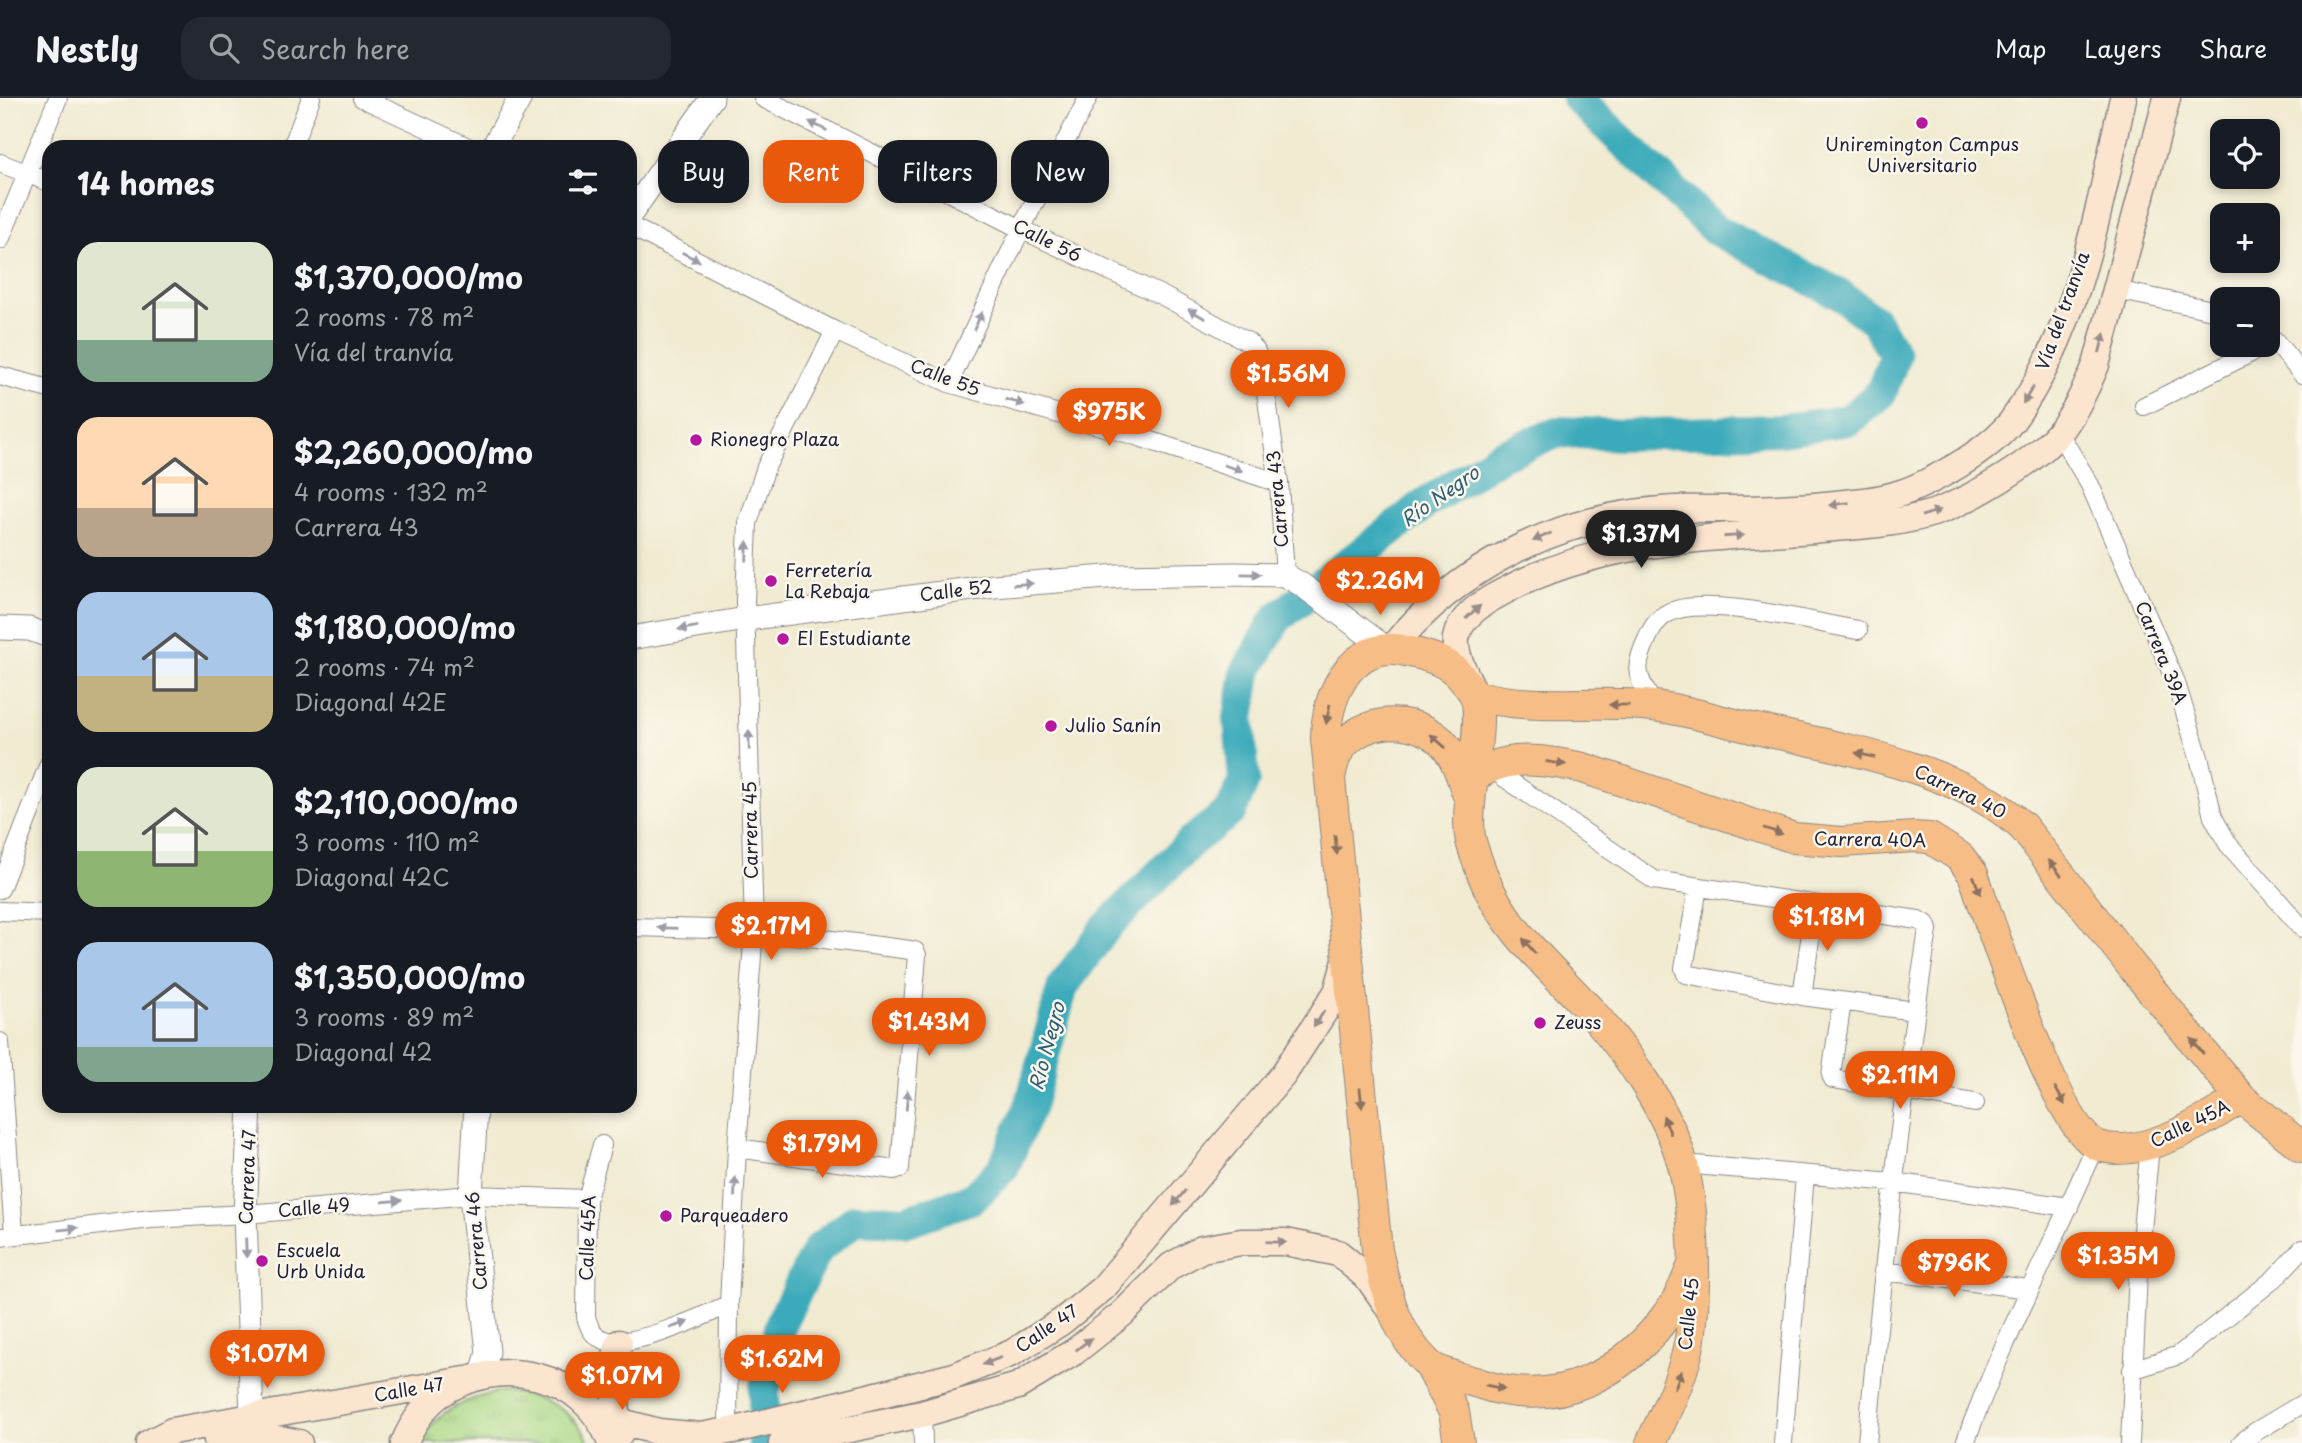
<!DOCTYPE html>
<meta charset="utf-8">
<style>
:root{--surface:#171b24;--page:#242831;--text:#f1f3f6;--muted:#9ea1a6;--line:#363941;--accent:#ea580c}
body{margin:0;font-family:"Playpen Sans",sans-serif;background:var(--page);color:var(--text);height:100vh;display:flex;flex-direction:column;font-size:26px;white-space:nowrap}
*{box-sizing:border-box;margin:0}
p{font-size:23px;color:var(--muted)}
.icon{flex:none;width:38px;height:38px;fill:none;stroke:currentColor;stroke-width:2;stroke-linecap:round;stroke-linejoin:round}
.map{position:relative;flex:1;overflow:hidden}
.drawer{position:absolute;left:42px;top:42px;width:595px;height:973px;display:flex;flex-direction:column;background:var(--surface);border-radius:21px;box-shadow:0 4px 10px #0003}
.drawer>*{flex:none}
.hud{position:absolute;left:658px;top:42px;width:665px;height:63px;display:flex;gap:14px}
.controls{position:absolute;left:2210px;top:21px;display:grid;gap:14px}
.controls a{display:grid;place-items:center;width:70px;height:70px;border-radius:14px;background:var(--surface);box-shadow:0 4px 10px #0003;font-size:35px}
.price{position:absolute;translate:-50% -60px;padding:0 16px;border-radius:24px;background:var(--accent);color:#fff;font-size:23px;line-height:46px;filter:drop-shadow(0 2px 4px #0008)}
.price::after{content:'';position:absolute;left:50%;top:42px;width:21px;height:16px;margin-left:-10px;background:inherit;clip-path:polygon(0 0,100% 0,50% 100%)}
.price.selected{background:#222;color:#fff}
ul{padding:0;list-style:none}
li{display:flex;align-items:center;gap:21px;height:175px;padding:0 35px}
li span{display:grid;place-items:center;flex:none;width:196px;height:140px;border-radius:21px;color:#555}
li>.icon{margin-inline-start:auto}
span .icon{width:84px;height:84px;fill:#fffc;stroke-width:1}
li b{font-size:30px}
h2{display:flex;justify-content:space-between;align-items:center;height:84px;padding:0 35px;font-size:30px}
.chip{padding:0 24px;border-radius:21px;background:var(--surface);box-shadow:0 4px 10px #0003;font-size:24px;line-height:63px}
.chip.selected{background:var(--accent);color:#fff}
header{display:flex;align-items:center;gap:42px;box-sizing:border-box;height:98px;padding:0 35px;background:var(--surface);border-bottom:2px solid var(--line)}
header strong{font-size:33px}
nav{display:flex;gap:38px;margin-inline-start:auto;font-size:24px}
.search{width:490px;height:63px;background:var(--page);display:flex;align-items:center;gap:18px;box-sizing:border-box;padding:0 24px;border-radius:21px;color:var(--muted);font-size:26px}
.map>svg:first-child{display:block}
.grass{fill:url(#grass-tufts);stroke:#667d60;stroke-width:2}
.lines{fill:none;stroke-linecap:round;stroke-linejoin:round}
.river{stroke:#3baaba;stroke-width:32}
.minor-casing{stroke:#8a8686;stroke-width:20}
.tertiary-casing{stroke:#8a8686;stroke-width:25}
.secondary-casing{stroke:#8a8686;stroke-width:29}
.primary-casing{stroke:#8a8686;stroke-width:32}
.minor{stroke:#fff;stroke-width:18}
.tertiary{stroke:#fff;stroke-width:23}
.secondary{stroke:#fbe5cf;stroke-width:26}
.primary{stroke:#f6be86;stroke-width:30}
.oneway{fill:#9c9ca7}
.oneway2{fill:#998d8c}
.oneway3{fill:#8c7060}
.poi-dot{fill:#b5179e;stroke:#fbf7ec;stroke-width:2.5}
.labels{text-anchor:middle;stroke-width:5;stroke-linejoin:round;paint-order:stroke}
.poi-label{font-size:18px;fill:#22223b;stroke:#fbf7ec;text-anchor:start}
.street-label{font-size:18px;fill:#22223b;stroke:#fbf7ec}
.water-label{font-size:19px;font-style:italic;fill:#2d5f74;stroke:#fbf7ec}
</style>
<header>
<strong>Nestly</strong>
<div class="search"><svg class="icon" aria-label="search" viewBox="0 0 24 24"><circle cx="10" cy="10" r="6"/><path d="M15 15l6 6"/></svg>Search here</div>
<nav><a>Map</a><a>Layers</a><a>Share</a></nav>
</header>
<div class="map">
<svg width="2302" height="1345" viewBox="0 0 2302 1345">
<defs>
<pattern id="grass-tufts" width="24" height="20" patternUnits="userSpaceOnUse" patternTransform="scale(1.75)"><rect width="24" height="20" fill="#aad885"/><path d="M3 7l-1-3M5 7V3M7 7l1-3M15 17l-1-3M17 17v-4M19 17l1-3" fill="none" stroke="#92b974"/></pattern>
</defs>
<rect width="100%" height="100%" fill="#fbf7ec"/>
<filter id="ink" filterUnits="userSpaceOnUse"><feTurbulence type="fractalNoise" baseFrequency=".0143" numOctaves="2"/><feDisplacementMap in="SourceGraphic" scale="14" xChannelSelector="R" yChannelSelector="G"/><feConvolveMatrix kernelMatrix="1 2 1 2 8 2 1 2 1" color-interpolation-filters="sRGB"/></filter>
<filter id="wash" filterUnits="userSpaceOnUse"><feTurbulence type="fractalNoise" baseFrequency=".00686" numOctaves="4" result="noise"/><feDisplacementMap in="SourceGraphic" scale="28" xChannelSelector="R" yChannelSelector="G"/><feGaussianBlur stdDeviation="1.57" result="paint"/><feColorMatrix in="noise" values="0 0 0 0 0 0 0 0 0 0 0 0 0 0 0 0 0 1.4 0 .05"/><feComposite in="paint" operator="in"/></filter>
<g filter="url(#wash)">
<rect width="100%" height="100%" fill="#f1ebd2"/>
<path class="grass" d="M504,1293C541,1298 572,1309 590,1345H421C435,1311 471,1299 504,1293Z"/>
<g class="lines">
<path class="river" d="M764,1345V1293L782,1222L818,1151L856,1121L906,1123L973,1100L1003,1070L1030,1008L1063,888L1105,831L1192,743L1231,713L1244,682L1239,620L1246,574L1277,520L1426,405L1501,357L1559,334L1621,337L1781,332L1849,322L1881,295L1895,257L1875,223L1839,196L1714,131L1577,0"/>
</g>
</g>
<g filter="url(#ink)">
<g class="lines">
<defs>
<path id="minor" d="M362,0L468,49
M763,0L1021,131L1165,199L1248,244L1255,251L1262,267L1279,385L1285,477
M292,49L311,0
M0,65L49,84
M630,128L835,233L949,285L1136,338L1279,385
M0,142L58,0
M2116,192L2222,214
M2268,238L2275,243L2302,276
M0,278L49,291
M949,285L1021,131L1088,0
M2144,308L2275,243
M2059,335L2090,387L2175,582L2200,663L2213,719L2228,746L2302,830
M1654,608C1637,577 1632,573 1648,539C1652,530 1658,520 1668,515C1703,496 1815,525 1858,532
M1489,669L1654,782L1918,822L1926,826L1928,832C1901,1002 1883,1173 1867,1345
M1698,789L1684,870L1686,876L1802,898L1915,913
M0,791L49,666
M0,813L49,815
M630,829L754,832L910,852L915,853L917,857L900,1070L894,1072L737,1050
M1802,898L1815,807
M1842,904L1831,977L1833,981L1975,1005
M0,944L14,1136
M602,1047L587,1101L586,1219C589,1229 592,1237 602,1241C628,1253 702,1219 729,1206
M1683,1066L1893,1084L2069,1109
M0,1139L151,1121L245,1116L471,1097L587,1101
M1883,1173L2029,1191
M2132,1272L2179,1257L2274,1181L2302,1151
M922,1316L923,1345
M728,1333L729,1206L737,1050L754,832L745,504L748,425L766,369L835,233
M1783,1345L1805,1077
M1965,1345C2002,1243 2053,1147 2096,1047
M2130,1345L2138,1175L2150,1047
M2241,1345L2255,1334L2302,1306"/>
<path id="tertiary" d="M493,49L520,0
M630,117L712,0
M0,530L29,531L49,538
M630,540L746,521L994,488L1119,478L1235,476L1285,477L1302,487L1387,551
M250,1008L245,1116L252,1319
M476,1008L471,1097L488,1254L482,1277"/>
<path id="secondary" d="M1391,551C1457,469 1556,420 1661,412C1680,410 1700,411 1719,411C1762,411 1803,410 1845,405C1862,403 1881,402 1898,396C1918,390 1936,380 1955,369C1975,357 1997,342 2012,323C2078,234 2100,106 2123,0
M1472,590C1465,575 1454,557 1456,540C1460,519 1482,505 1499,496C1594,442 1707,440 1813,432C1853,428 1895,427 1933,415C1969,403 2033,365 2058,336C2074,317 2086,291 2096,267L2167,0
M619,1245L612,1275L620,1336
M588,1308L618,1323L659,1334L701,1338L739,1331L954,1278L1012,1255L1061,1224L1103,1190L1283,977L1337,894L1346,862
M217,1342C247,1338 270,1338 299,1345
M149,1345L172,1333L465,1282
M404,1345C412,1327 423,1309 439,1297C498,1256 585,1273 611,1345
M782,1345L922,1316L1018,1288L1074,1254L1122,1216L1171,1168L1202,1151L1241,1144H1286L1338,1155L1368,1180L1388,1208"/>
<path id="primary" d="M1475,597C1534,614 1594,601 1654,608C1687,612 1720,623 1752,630C1836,649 1959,669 2023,729L2134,871L2241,1000L2302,1049
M1330,679C1332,672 1333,664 1336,658C1354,622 1405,616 1436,639C1454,652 1460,675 1467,695
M1471,682C1502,654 1545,662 1583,670L1794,740L1842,744L1914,739L1930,740L1960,759L1973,776C1990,823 2057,1034 2099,1048C2142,1062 2205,1023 2241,1000
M1430,1268L1454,1314L1459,1345
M1651,1345C1666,1312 1684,1278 1690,1241C1697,1191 1695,1116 1683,1067C1669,1015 1630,958 1595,918C1555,873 1506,835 1483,778C1479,766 1472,751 1470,738C1464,704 1487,619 1474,596C1470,589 1460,577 1454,572C1442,562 1425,557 1410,554C1404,553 1396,550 1389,551C1345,553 1326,604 1326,641L1377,1152C1387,1196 1394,1233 1428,1266C1437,1275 1465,1281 1478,1285C1558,1314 1628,1275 1673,1208C1682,1196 1687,1179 1694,1165"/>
</defs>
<use href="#minor" class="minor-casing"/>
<use href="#tertiary" class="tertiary-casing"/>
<use href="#secondary" class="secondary-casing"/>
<use href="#primary" class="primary-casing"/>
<use href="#minor" class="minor"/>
<use href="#tertiary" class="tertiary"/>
<use href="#secondary" class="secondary"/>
<use href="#primary" class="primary"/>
</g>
<defs><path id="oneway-solid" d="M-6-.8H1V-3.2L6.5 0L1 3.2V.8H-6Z" transform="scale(1.75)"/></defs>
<g class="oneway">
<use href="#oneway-solid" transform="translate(818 28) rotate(-153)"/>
<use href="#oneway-solid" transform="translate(691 159) rotate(27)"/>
<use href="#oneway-solid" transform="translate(1197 216) rotate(-151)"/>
<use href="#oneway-solid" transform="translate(978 223) rotate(-65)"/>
<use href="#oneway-solid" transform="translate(1015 304) rotate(16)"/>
<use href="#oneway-solid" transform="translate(1233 370) rotate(18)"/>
<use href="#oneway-solid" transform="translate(747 453) rotate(-88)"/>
<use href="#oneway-solid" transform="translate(1251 476) rotate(1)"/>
<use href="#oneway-solid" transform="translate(1023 486) rotate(-4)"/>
<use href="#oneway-solid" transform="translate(688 530) rotate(171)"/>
<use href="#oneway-solid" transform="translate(749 642) rotate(-91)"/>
<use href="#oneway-solid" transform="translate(667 830) rotate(-178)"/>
<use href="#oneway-solid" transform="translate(907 1002) rotate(-86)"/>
<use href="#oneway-solid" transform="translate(735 1089) rotate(-87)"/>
<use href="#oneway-solid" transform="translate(392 1103) rotate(-5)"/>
<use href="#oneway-solid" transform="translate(68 1131) rotate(-6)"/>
<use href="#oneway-solid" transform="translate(246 1150) rotate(88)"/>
<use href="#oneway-solid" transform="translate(679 1227) rotate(-19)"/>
</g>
<g class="oneway2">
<use href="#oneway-solid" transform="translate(2102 245) rotate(-75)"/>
<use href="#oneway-solid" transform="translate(2028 297) rotate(121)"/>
<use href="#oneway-solid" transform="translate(1839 406) rotate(173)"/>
<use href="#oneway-solid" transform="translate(1931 415) rotate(-17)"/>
<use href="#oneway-solid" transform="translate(1734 438) rotate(-4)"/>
<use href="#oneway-solid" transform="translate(1542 439) rotate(156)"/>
<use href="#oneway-solid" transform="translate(1473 514) rotate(-42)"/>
<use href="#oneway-solid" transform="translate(1319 921) rotate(123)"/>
<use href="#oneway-solid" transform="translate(1179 1100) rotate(130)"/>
<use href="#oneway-solid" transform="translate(1276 1144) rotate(2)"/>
<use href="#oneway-solid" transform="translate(1084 1246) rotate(-38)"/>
<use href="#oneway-solid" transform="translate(992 1263) rotate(158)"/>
</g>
<g class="oneway3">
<use href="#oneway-solid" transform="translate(1619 607) rotate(-179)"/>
<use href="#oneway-solid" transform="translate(1328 616) rotate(101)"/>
<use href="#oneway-solid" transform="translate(1438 643) rotate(-139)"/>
<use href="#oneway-solid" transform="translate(1865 657) rotate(-166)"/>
<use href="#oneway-solid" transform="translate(1556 665) rotate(9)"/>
<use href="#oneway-solid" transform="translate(1773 733) rotate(18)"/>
<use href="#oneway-solid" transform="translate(1336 747) rotate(84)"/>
<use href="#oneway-solid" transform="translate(2055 770) rotate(-128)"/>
<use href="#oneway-solid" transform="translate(1977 787) rotate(69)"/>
<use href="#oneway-solid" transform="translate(1529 848) rotate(-129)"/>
<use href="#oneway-solid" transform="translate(2197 948) rotate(-129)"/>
<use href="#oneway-solid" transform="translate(2060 998) rotate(61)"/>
<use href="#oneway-solid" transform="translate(1361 1000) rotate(84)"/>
<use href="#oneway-solid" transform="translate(1667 1027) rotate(-112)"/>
<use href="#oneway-solid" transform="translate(1678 1282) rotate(-69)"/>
<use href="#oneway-solid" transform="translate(1495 1289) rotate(11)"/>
</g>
</g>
<g class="poi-dot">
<circle cx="1922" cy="25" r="7"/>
<circle cx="696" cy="342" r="7"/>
<circle cx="771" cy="483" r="7"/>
<circle cx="783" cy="541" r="7"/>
<circle cx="1051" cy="628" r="7"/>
<circle cx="1540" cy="925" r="7"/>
<circle cx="666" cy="1118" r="7"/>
<circle cx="262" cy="1163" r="7"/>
</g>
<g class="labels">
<g class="poi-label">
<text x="1922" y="53" text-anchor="middle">Uniremington Campus<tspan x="1922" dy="21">Universitario</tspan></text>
<text x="710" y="348">Rionegro Plaza</text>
<text x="785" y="479">Ferretería<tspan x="785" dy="21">La Rebaja</tspan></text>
<text x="797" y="547">El Estudiante</text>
<text x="1065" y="634">Julio Sanín</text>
<text x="1554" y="931">Zeuss</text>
<text x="680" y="1124">Parqueadero</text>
<text x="276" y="1159">Escuela<tspan x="276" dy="21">Urb Unida</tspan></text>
</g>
<g class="street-label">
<text transform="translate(1047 143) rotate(26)" y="6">Calle 56</text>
<text transform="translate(2063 213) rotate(-70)" y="6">Vía del tranvía</text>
<text transform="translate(945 280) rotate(21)" y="6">Calle 55</text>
<text transform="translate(1278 401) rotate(-95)" y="6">Carrera 43</text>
<text transform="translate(956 493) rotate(-7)" y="6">Calle 52</text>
<text transform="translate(2161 555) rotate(68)" y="6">Carrera 39A</text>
<text transform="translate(1960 694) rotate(26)" y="6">Carrera 40</text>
<text transform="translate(751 732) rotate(-91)" y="6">Carrera 45</text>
<text transform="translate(1870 742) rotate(1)" y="6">Carrera 40A</text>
<text transform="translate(2190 1026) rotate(-26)" y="6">Calle 45A</text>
<text transform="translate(248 1079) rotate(-88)" y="6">Carrera 47</text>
<text transform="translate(314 1110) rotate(-5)" y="6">Calle 49</text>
<text transform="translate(588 1140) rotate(-88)" y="6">Calle 45A</text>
<text transform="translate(477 1143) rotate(-95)" y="6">Carrera 46</text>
<text transform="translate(1689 1216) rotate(-84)" y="6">Calle 45</text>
<text transform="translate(1047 1231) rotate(-34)" y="6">Calle 47</text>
<text transform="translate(409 1292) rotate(-10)" y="6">Calle 47</text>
</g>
<g class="water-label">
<text transform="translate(1440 398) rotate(-35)" y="7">Río Negro</text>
<text transform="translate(1047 948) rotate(-75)" y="7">Río Negro</text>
</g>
</g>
</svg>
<div class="controls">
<a><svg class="icon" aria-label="locate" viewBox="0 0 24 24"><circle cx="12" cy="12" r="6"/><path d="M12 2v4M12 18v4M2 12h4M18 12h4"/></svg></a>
<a>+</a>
<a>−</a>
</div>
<b class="price" style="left:1288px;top:312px">$1.56M</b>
<b class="price" style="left:1109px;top:350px">$975K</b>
<b class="price selected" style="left:1641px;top:472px">$1.37M</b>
<b class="price" style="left:1380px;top:519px">$2.26M</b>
<b class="price" style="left:1827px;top:855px">$1.18M</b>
<b class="price" style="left:771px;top:864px">$2.17M</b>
<b class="price" style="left:929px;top:960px">$1.43M</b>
<b class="price" style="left:1900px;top:1013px">$2.11M</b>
<b class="price" style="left:822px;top:1082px">$1.79M</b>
<b class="price" style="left:2118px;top:1194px">$1.35M</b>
<b class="price" style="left:1954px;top:1201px">$796K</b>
<b class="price" style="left:267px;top:1292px">$1.07M</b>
<b class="price" style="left:782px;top:1297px">$1.62M</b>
<b class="price" style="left:622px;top:1314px">$1.07M</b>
<div class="hud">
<a class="chip">Buy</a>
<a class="chip selected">Rent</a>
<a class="chip">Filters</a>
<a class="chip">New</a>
</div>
<section class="drawer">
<h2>14 homes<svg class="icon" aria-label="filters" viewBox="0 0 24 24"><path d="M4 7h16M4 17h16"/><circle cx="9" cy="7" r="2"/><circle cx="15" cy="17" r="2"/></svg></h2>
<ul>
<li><span style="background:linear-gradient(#dfe7d0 70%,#7fa58c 0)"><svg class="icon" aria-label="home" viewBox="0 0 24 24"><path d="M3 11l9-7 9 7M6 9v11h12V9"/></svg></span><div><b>$1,370,000/mo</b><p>2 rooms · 78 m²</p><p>Vía del tranvía</p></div></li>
<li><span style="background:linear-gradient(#ffd9b3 65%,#b9a48a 0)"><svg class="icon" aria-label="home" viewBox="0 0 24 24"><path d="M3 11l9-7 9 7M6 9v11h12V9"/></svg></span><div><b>$2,260,000/mo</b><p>4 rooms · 132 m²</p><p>Carrera 43</p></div></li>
<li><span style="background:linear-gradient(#a9c7e8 60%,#c2b280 0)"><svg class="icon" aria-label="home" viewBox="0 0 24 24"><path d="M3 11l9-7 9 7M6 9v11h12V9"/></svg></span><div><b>$1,180,000/mo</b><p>2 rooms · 74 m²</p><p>Diagonal 42E</p></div></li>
<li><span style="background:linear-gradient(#dfe7d0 60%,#8fb573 0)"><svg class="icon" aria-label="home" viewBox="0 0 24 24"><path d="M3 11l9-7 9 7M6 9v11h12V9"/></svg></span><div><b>$2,110,000/mo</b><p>3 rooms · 110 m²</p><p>Diagonal 42C</p></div></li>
<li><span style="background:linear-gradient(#a9c7e8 75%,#7fa58c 0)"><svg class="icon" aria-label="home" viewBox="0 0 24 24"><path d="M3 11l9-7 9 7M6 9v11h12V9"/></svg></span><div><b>$1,350,000/mo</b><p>3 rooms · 89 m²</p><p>Diagonal 42</p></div></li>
</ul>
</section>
</div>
